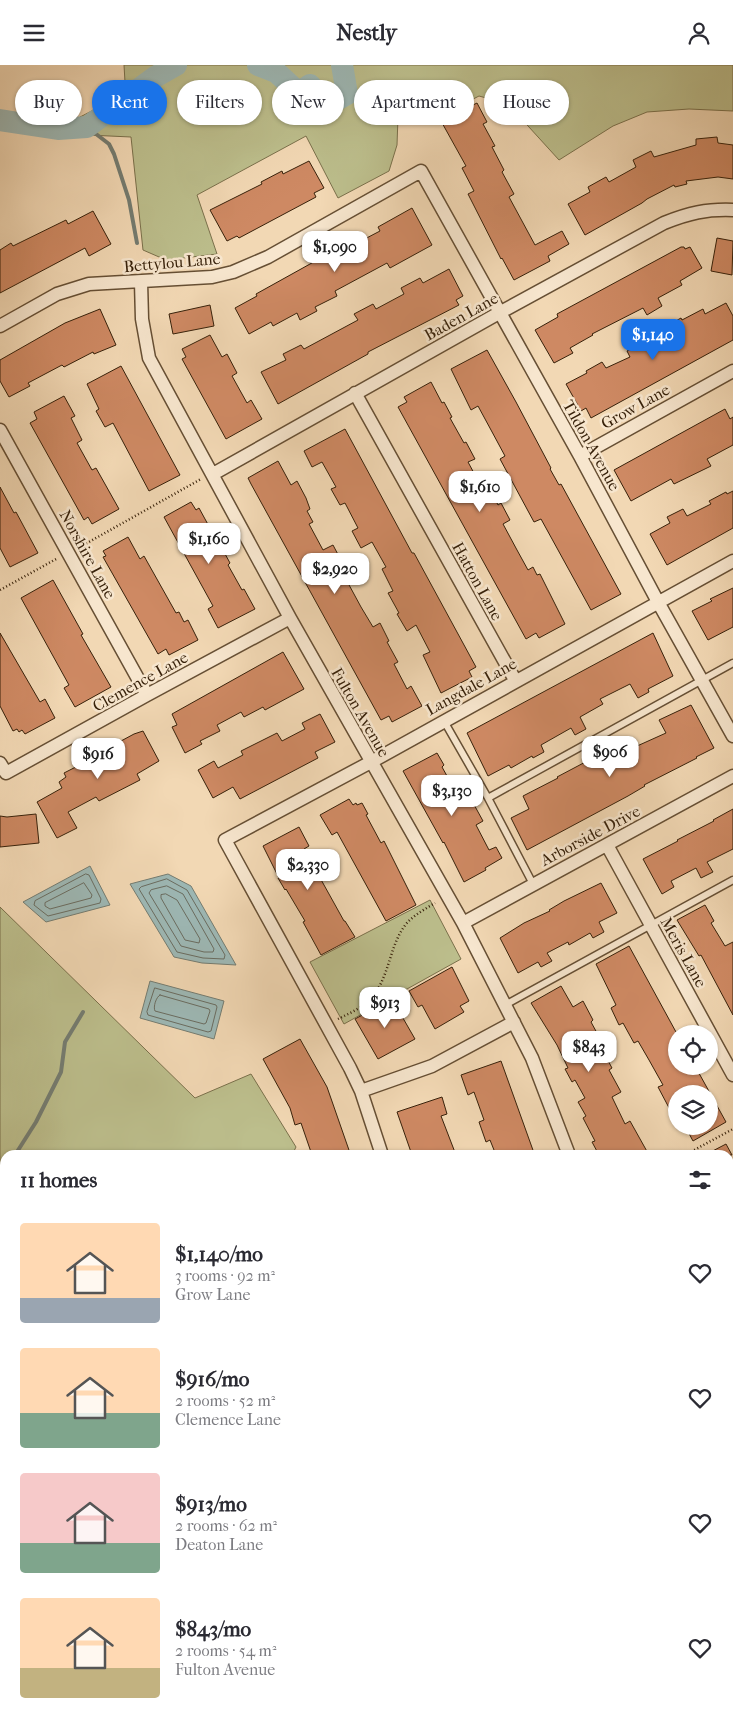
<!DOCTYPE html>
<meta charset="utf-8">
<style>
:root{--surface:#fff;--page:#f2f2f3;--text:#2b2b33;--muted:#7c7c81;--accent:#1a73e8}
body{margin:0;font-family:"IM FELL French Canon",serif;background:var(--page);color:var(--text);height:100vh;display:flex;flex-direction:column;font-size:19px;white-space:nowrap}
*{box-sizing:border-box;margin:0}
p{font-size:16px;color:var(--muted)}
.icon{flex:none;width:28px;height:28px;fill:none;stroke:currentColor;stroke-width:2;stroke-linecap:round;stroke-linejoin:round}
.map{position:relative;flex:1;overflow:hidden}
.details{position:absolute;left:0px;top:1085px;width:734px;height:571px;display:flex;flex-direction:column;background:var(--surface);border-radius:15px 15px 0 0;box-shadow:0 1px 4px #0004}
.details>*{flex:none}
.top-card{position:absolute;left:15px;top:15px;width:704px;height:45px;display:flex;gap:10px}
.tools{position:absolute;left:668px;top:960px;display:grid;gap:10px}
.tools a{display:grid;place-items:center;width:50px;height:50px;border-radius:50%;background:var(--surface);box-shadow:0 1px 4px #0004;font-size:25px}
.price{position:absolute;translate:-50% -42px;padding:0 11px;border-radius:10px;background:#fff;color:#222;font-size:16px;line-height:32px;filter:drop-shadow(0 1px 2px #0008)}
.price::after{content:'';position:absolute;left:50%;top:30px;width:15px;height:11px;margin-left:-8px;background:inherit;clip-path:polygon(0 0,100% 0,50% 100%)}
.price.current{background:var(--accent);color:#fff}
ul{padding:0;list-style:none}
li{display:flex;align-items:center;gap:15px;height:125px;padding:0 20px}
li span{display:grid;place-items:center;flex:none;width:140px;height:100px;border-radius:5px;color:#555}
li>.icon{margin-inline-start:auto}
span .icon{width:60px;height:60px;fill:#fffc;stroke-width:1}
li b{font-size:21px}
h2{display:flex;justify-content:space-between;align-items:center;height:60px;padding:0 20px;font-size:21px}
.tag{padding:0 18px;border-radius:22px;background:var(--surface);box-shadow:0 1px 4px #0004;font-size:18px;line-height:45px}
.tag.current{background:var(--accent);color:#fff}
header{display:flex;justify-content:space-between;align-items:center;height:65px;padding:0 20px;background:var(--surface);font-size:22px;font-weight:800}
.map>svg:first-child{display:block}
.green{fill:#bcbe8c;stroke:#7a704b}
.water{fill:#9db8b5;stroke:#747c71}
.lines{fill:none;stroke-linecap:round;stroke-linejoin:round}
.shore{stroke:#6a6c60;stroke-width:1}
.stream{stroke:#747c71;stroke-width:4}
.river{stroke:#9db8b5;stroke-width:22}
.building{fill:#ce8963;stroke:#37210a}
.service-casing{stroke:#664f34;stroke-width:9}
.minor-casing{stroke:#664f34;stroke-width:15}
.path{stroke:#37210a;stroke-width:2.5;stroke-dasharray:1 2.5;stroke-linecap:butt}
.service{stroke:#f7e6ce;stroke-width:6}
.minor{stroke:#f7e6ce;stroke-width:12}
.labels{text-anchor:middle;stroke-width:5;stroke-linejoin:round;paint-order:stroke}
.street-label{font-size:16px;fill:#37210a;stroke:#f7e6ce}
</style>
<header><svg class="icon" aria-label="menu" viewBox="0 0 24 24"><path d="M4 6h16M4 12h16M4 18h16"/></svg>Nestly<svg class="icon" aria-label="person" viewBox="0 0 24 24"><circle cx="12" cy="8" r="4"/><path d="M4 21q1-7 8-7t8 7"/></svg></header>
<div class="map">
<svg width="733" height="1656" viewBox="0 0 733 1656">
<rect width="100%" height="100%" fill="#f2d8b4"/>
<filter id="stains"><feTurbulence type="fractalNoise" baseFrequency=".004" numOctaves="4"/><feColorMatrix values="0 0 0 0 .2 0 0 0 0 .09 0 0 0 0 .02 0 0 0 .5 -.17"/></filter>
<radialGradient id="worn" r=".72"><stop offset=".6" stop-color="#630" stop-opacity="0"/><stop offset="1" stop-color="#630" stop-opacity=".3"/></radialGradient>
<path class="green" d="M124,0H733V46L689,44L647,47L613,61L559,95L508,39L479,31L429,57L408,47L398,52L397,80L389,106L338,133L306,71L197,130L217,189L166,195L143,185L131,72L88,70L80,52L117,33L125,17Z
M430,835L461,894L344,959L310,897Z
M0,842L195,1033L251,1009L296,1082L292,1090H5V1651H412V1656H0Z"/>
<path class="water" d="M90,801L110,840L46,857L23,837Z
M168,809L191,821L236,900L202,898L174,892L130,819Z
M150,916L224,936L214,974L140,953Z"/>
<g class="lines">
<path class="shore" d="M86,809L89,810L101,834L100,838L48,851L34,840L35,836Z
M167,814L187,825L225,890L224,894L203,893L177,887L139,824L141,822Z
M84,818L92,830L91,833L50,844L45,841V838Z
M167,821L183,829L214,884L213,887H204L181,881L149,828L151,825Z
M166,829L177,835L200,874L199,878L185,875L161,833V830Z
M155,923L216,940L217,942L211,966L208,967L148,950L147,947Z
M160,930L209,944L210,946L206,958L204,959L155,946C153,942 156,932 160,930Z"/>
<path class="stream" d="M87,62L109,79L114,89L129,135L137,178
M15,1090L36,1057L61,1007L65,977L83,947
M0,1292H2V1263L5,1243"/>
<path class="river" d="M258,0L276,7L299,28L310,20L328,40L347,29L342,0
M0,55L58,64L87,62L155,12L176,0"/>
</g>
<path class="building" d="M477,38L487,57L483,59L495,81L492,82L504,105L502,107L514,129L509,132L535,180L562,166L569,179L548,191L550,196L514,215L502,193L501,194L468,129L474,126L462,103L466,101L441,56Z
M717,72L718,78L733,80V114L718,112L686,116L687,119L675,122L674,120L647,134L642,138L585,170L568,139L590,127L588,122L606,112L609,117L636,102L633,95L651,86L654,92L696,80V74Z
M309,96L324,123L314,128L316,132L239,173L237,171L227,176L210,145L262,119L261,117L282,106L283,109Z
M412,143L432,180L390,203L387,198L335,226L337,231L315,242L317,246L300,255L297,248L273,261L271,257L249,269L235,243L257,231L256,229L346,179L358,174L359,177L380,166L378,162Z
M93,146L111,179L89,191L85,183L0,228V185L11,178L13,181L66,155L68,159Z
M717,173L733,176L732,210L711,206Z
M681,182H684L685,184L690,182L702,203L680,216L682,220L658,233L662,241L647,250L643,243L592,269L593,270L570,283L573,288L554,298L535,265L558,252L557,249Z
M449,204L463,231L456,235L459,240L368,287V289L278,339L261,307L286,295L283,289L301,280L304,284L358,255L354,249L373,239L376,244L404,229L401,223L420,213L423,218Z
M726,238L733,251V275L591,353L586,343L581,346L566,319L587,308L586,306L602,297L606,303L630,292L627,286L643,277L646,282L669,269L665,262L681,253L682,255L703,244L705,249Z
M210,240L214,261L173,269L169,249Z
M100,244L116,280L94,289L93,287L64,302L62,300L28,318L30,321L9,332L0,316V295L65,258Z
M210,270L222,292L227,289L237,308L232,311L247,338L251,335L262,354L226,374L182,294L186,292L182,284Z
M487,285L516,337L551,403L550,404L559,420L561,419L621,529L591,545L541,454L534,457L500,394L505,391L491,365L478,341L471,345L451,304Z
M121,301L180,410L149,426L113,358L105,362L96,346L99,344L87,319Z
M431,317L442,338L444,337L452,352L450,353L464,378L466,377L475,394L468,397L482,423L488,420L498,440L501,438L510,455L503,459L517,485L528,505L533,502L537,510L540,509L565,559L539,573L536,568L526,574L398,342L407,337L404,332Z
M64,331L75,351L71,353L82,375L77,378L92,405L96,403L119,444L92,459L88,452L84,455L30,358L37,354L34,347Z
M725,344L730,354L733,352V380L707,394L711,401L674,419L671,414L631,436L614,405Z
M345,364L412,488H414L476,602L469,606L472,612L441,628L423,590L430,587L416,560L407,566L397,549L399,548L388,528L393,526L382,504L386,502L372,477L361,483L352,466L358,463L345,438L340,440L331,424L336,422L322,397L312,402L304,386Z
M278,396L291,420L297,416L306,433L310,444L307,446L313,457L309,459L323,485L333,480L343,499L346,497L355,515L348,518L361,542L373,562L380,558L389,576L387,577L398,597L394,599L407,624L411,621L422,641L392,657L389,651L381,655L251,419L248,413Z
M0,422L14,448L16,447L38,488L10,502L0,483Z
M733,426V463L667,500L650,469L670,458L667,452L683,444L687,451L711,439L709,436L726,427L727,429Z
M191,437L196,445L199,443L223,487H224L230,498L228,500L242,525L244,524L255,544L218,563L208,544L213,541L164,452Z
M128,472L140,494L144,491L176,548L179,547L184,557L188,555L198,575L169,590L166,584L158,589L103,492L106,491L103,486Z
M53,515L83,569L81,570L111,622L75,642L64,623L69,620L21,533Z
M733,523V562L708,575L692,546L712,536L710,534Z
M0,568L40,637L45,634L55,653L25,669L22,665L19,667L17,664L13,666L0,641Z
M653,568L673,611L648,624L649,627L638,633L630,619L600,634L603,639L580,652L586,664L575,670L571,663L541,680L544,687L533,693L532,691L511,703L509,700L488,711L467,668Z
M283,587L304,624L265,645L263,642L244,652L241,647L217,660L220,666L200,676L202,679L185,688L172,662L177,660L172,649Z
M691,640L714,683L696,692L697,693L644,720L645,721L628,731L527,785L511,753L529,744L523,731L558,713L557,712L610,684L609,683L621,676L626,686L666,668L659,655Z
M320,649L335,677L315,687L318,693L240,734L233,722L213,733L198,705L214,696L218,703L243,690L241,686L277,668L282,676L305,664L302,658Z
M143,666L159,696L137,709L140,715L99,736L96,732L68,747L77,763L57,773L37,737L62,723L59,717L66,712L64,708L109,685L108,683L134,669Z
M437,688L444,700L442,702L457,729L466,725L483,756L476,760L489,785L496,782L502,793L485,803L486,805L464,817L444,777L443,778L403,706Z
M349,734L353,740L356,738L357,740L362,738L368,749L366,750L381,778L384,776L416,840L386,856L337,767L332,770L320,750Z
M733,744V784L707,797L713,807L701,813L696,803L671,816L674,822L662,829L643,794L678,776L677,775L714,756L713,755Z
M36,749L39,778L0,782V751L7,752Z
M299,762L309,781L304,784L344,856H345L355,872L321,890L303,857L305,856L286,824L285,825L278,813H279L263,781Z
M601,818L617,848L599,857L604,867L593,873L590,868L569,880L568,877L547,888L552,896L541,902L538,897L518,908L500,873L524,858L550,846L549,845L564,836Z
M705,840L714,856L711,858L725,881L733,877V950L701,890L699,891L677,855Z
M629,881L676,967V1001H695L726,1057L693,1076L685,1061H709V1029H676V1056L658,1022L663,1020L649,995L638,976L634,978L623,958L619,960L611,943L616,940L596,899Z
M452,902L469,936L460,941L464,947L435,964L422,940L418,942L409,926Z
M561,921L573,942L583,936L593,955L591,957L603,979L600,981L612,1003L609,1005L621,1027L612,1032L625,1059L630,1056L649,1090H599L592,1077L595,1076L583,1053L586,1051L578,1037L585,1033L575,1015L572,1017L565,1004L568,1003L557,980L531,938Z
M392,934L415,974L378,994L355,954Z
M300,974L327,1022L350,1088L343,1090H312L301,1058L295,1060L290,1043L263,994Z
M501,996L534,1088L528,1090H496L490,1075L486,1077L479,1057L484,1055L474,1027L468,1030L461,1010Z
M442,1032L447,1049L441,1051L456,1090H412L397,1047Z
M726,1079L732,1090H705Z"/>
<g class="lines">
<defs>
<path id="service" d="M444,656L488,733L533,819
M488,733L733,598
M505,940L733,815"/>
<path id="minor" d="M141,217L142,254L149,293L290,553L463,858L532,993L569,1090
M0,261L57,229L89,219L212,212L233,207L268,192L421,106L580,391L658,537L733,671
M355,328L515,615
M0,365L147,630
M580,391L733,306
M213,409L499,248L664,158C689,148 706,144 733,145
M0,698L6,708L147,630L290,553
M607,780L733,1010
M463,858L733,711
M361,1026L432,1001L514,957
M382,1090L361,1026L350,1003L225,775L371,697L733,496
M729,1372L733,1380
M729,1508L733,1505"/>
</defs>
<use href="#service" class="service-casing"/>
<use href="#minor" class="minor-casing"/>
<path class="path" d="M80,482L201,414
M0,525L58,493
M338,954C348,949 360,944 368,936C390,916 388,882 406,859C414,850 425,844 435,838
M685,1090L733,1064"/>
<use href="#service" class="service"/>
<use href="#minor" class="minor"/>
</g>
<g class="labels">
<g class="street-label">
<text transform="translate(172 197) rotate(-5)" y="6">Bettylou Lane</text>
<text transform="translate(461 251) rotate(-29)" y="6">Baden Lane</text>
<text transform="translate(635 341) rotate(-29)" y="6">Grow Lane</text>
<text transform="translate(592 380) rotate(61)" y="6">Tildon Avenue</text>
<text transform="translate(88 489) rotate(61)" y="6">Norshire Lane</text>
<text transform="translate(478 516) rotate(61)" y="6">Hatton Lane</text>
<text transform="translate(140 616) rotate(-29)" y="6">Clemence Lane</text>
<text transform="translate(471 621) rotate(-29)" y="6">Langdale Lane</text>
<text transform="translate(361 647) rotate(60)" y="6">Fulton Avenue</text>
<text transform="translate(590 770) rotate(-28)" y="6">Arborside Drive</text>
<text transform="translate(684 887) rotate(61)" y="6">Meris Lane</text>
</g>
</g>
<rect width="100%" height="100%" filter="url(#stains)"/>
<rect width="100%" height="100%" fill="url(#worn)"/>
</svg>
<div class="tools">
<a><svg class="icon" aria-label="locate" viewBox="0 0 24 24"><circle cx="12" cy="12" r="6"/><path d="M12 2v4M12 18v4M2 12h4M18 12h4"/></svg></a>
<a><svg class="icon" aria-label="layers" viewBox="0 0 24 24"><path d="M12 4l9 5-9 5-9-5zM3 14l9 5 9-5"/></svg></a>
</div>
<b class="price" style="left:335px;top:208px">$1,090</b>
<b class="price current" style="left:653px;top:296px">$1,140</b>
<b class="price" style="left:480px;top:448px">$1,610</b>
<b class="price" style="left:209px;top:500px">$1,160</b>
<b class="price" style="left:335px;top:530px">$2,920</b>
<b class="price" style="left:610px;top:713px">$906</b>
<b class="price" style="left:98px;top:715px">$916</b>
<b class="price" style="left:452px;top:752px">$3,130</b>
<b class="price" style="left:308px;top:826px">$2,330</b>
<b class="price" style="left:385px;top:964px">$913</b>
<b class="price" style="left:589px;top:1008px">$843</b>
<div class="top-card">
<a class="tag">Buy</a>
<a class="tag current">Rent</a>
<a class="tag">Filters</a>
<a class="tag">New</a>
<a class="tag">Apartment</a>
<a class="tag">House</a>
</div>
<section class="details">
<h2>11 homes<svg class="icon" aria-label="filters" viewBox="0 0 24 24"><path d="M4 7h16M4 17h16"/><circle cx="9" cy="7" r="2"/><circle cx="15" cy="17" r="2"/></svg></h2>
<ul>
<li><span style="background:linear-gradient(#ffd9b3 75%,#9aa5b1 0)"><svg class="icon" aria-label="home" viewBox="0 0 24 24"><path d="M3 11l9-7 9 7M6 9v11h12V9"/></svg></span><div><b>$1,140/mo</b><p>3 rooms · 92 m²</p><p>Grow Lane</p></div><svg class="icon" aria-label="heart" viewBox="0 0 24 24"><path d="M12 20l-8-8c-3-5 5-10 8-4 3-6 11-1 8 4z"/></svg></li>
<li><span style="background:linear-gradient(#ffd9b3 65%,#7fa58c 0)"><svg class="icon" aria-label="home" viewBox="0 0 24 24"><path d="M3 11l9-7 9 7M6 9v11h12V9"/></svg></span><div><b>$916/mo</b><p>2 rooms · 52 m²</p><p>Clemence Lane</p></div><svg class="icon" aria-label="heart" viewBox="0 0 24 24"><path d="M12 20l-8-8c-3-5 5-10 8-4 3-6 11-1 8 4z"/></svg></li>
<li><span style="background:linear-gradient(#f6c9c9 70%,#7fa58c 0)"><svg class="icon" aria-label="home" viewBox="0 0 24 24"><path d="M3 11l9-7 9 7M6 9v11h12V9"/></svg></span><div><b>$913/mo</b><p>2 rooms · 62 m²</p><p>Deaton Lane</p></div><svg class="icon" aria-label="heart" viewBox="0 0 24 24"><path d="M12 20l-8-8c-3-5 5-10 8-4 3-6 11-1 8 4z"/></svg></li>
<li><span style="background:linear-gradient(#ffd9b3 70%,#c2b280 0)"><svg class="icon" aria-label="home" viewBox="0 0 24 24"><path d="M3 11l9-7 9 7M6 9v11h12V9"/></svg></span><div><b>$843/mo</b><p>2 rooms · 54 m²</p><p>Fulton Avenue</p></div><svg class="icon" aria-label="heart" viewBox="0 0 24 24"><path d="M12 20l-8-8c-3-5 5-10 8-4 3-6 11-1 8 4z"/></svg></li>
</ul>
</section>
</div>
